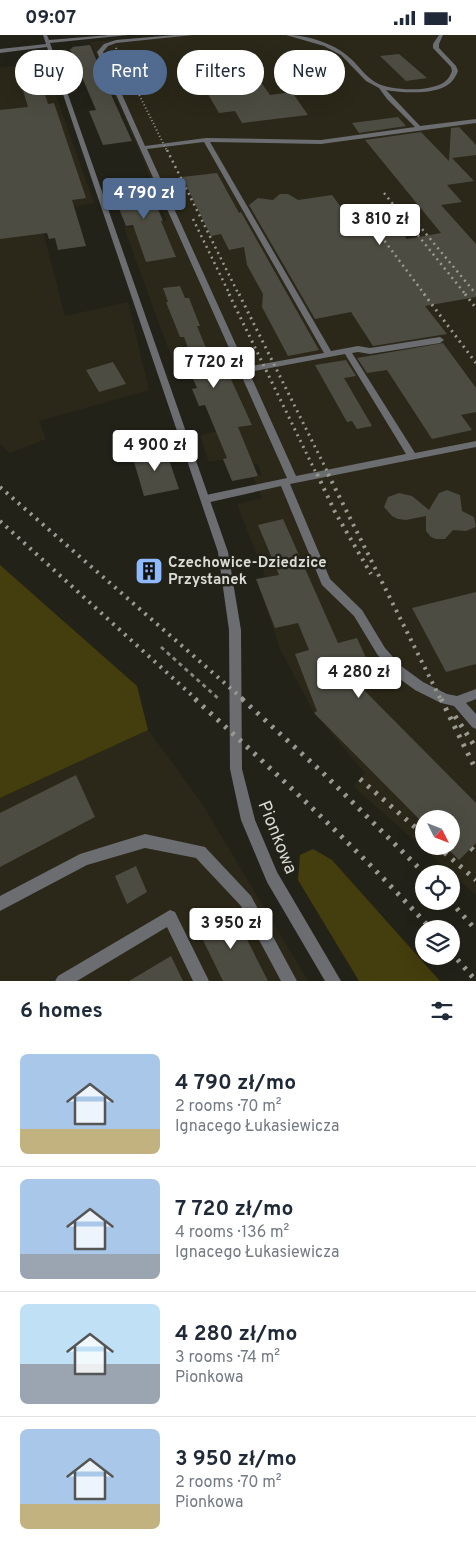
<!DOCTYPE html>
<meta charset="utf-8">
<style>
:root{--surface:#fff;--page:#f6f6f7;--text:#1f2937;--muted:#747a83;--line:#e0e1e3;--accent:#516a90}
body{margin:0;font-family:Overpass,sans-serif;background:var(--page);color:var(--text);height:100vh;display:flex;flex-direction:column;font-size:19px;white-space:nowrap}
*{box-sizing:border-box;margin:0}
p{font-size:16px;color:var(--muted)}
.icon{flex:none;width:28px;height:28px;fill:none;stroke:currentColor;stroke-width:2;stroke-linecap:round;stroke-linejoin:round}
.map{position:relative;height:946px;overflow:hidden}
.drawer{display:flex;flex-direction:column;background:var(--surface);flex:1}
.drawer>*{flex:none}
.guide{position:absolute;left:15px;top:15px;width:446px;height:45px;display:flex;gap:10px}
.needle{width:32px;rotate:132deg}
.tools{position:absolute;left:415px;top:775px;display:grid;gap:10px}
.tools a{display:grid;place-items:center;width:45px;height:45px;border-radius:50%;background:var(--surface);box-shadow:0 5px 20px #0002;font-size:25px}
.price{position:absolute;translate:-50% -42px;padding:0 11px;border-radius:5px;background:#fff;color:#222;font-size:16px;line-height:32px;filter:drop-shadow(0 1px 2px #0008)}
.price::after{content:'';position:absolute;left:50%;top:30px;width:15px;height:11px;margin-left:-8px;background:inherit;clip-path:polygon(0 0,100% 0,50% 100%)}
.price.selected{background:var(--accent);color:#fff}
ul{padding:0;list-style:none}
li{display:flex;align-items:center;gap:15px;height:125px;padding:0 20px}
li+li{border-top:1px solid var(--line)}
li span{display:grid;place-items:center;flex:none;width:140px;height:100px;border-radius:8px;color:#555}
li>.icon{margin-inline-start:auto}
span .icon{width:60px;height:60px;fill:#fffc;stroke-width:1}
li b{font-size:21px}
h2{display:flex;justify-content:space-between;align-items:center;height:60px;padding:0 20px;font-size:21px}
.tag{padding:0 18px;border-radius:22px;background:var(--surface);box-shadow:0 5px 20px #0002;font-size:18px;line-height:45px}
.tag.selected{background:var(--accent);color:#fff}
.status{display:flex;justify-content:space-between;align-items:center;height:35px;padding:0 25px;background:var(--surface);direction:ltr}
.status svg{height:14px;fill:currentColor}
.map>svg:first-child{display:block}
.built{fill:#2b2819;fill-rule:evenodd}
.green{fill:#443d0d}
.building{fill:#4d4c42}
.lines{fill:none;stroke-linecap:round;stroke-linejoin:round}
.path-far1{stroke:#87877f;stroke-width:2;stroke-dasharray:2 2;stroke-linecap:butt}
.path{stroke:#87877f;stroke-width:3;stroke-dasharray:4 4;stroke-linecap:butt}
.service{fill:#6b6d71;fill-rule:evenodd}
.minor{fill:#6b6d71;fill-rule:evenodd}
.rail-far4{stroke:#9a9a92;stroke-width:2;stroke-dasharray:1 2.5;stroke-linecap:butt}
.rail-far3{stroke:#9a9a92;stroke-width:2.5;stroke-dasharray:2 4;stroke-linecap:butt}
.rail-far2{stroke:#9a9a92;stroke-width:3;stroke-dasharray:2 4.5;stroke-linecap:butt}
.rail-far1{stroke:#9a9a92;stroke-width:4;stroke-dasharray:2.5 5.5;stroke-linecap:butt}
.rail{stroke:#9a9a92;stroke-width:5;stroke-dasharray:3 7;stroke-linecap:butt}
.labels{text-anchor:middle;stroke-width:5;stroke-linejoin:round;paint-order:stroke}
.poi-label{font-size:15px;font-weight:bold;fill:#dbdbd5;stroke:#232219;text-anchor:start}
.near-street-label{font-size:18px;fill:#dbdbd5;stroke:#232219}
</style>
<div class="status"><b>09:07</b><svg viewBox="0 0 49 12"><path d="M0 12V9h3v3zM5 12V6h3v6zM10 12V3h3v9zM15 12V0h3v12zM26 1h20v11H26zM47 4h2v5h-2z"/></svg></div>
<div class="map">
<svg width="476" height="946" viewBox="0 0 476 946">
<rect width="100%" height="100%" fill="#232219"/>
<path class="built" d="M170,0H476V860L353,751L365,738L314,678L280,614L257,546L266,544L237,469L262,463L253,442L262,440L257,428L253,429L249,419L209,427L200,400L252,389L225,331L178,340L124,193L167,186L137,110L90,7ZM424,784H451V811H424Z
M44,27L94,168L38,178L65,281L128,267L149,355L39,386L46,404L10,418L0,409V33Z
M148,695L201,767L308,946H0V763Z"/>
<path class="green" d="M0,530L137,651L148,695L0,763Z
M313,814L332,825L440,946H359L298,845L300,820Z"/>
<path class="building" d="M90,10L114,66L132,106L103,110L89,76L96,75L70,14L73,13L72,12Z
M399,19L427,43L406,46L380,21Z
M219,31L223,38L253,36L270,60L292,57L308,80L242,88L235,76L219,78L194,35Z
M37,33L48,69L54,68L86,163L72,165L86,211L58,215L55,203L49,204L47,198L0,204V75L28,72L17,35Z
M398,82L406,91L359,98L352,88Z
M459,92L476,110V120L452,123L474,146L447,150L462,167L441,170L476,209V262L425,271L447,299L373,311L351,277L315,284L249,170L258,163L273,165L280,159H288L298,165L332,160L346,179L384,173L407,204L441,198L365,105L421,97L449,126L451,93Z
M217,138L239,178L241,177L319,315L288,321L262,272L263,259L247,230L244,212L229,215L221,199L211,201L182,142Z
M146,146L163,186H161L176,222L146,227L133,190L126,191L110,151Z
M180,251L185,263H189L200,291H197L214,333L225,331L252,390L238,392L258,441L232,446L223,424L227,423L205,370L199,371L192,354L197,353L190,337L197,336L184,302H180L166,267H168L163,253Z
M443,308L476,353V377L461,380L472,395L432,404L387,335L367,338L357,323Z
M346,325L356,341L344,343L372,391L357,394L352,386L347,387L315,330Z
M113,327L126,349L99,357L86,335Z
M165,413L179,454L144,461L132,420Z
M447,455L460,460L462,476L474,482L476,492L466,496L453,495L445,504H436L431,502L426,496V481L406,485L398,484L392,481L384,472L388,462L399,458L412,461L429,475L439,458Z
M283,484L338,608L357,603L374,641L355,646L476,768V808L459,825L445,811H451V784H424V789L314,678L317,676L295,619L309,615L298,588L275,593L256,544L279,540L258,490Z
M476,557V629L446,637L412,573Z
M76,740L95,782L0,832V778Z
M136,831L147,857L127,869L115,841Z
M232,875L268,946H223L198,895Z
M171,921L183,946H129Z"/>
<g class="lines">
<path class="path-far1" d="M38,23L43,35
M24,26L40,29"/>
<path class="path" d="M161,612L220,665"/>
<path class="service" d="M175,0H193L116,8L108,11L103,17L145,111L206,103L321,105L415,92L387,64L379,53L366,46L341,20L324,11L286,0C307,0 334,8 350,23C359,31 365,41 375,47C390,56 428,57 443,48C448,45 450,41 452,36L451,32L433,13V9L439,0H443L439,9V13L456,31L458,36C456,41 453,46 449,49C435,60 403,58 386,55L420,91L476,84V88L321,109L210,107L331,316L358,311L370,313L440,302L444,305L440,308L370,319L358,317L352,318L415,418L476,406V412L290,449L330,544L362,575L385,613L401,631L423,647L447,659L457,661L476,654V664L466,668L476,679V694L472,692L454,671L441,668L415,655L393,639L377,619L354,581L322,550L281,451L206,468L201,464L206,460L287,443L97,17L104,9L116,5ZM204,107L324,318L246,332L147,114ZM345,319L406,419L296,441L249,337Z
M145,799L205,812L251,861L297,946H281L241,871L196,823L145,813L87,830L0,876V861L80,819Z
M170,875L175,877L209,946H193L167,892L77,946H55L58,941Z"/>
<path class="minor" d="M43,0H47L49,5L109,0H128L50,8L228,517L241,595L242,734L255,785L277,837L341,946H325L267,847L241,785L230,734L229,595L218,517L47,12L0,18V14L46,9Z"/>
<path class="rail-far4" d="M116,13L167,116"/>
<path class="rail-far3" d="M167,115L239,260
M384,158L466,260
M403,171L476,259
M363,177L425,260
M193,184L230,260"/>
<path class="rail-far2" d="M229,259L317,440
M239,259L329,440
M424,259L476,328
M465,259L476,273"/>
<path class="rail-far1" d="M317,439L335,477L371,539
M328,439L441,665
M0,452L244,665
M0,486L197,665"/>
<path class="rail" d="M195,664C277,739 356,812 431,894
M242,664L323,738L425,839
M441,664L476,735
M455,681L476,713
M360,744L424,800
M437,811L476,845
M471,813L476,818
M450,866L476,895
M451,917L476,946"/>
</g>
<defs>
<symbol id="building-square" viewBox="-11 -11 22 22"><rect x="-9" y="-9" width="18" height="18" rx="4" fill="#8eb9fc" stroke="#232219"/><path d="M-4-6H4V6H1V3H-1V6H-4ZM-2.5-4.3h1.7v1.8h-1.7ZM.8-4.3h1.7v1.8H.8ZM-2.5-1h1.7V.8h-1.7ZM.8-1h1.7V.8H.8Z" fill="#111"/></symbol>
</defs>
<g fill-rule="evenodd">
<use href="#building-square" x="133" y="520" width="32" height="32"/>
</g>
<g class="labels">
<g class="poi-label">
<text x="168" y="532">Czechowice-Dziedzice<tspan x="168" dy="17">Przystanek</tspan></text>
</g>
<g class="near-street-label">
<text transform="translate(278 802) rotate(68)" y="6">Pionkowa</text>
</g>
</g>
</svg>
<div class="tools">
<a><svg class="needle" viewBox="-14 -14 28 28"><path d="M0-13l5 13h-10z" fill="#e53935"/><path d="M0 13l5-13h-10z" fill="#747a83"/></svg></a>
<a><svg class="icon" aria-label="locate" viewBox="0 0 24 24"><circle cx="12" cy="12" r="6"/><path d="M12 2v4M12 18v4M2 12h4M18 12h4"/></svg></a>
<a><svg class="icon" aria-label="layers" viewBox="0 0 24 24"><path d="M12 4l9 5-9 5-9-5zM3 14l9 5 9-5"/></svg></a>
</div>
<b class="price selected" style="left:144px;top:185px">4 790 zł</b>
<b class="price" style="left:380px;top:211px">3 810 zł</b>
<b class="price" style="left:214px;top:354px">7 720 zł</b>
<b class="price" style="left:155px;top:437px">4 900 zł</b>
<b class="price" style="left:359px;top:664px">4 280 zł</b>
<b class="price" style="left:231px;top:915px">3 950 zł</b>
<div class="guide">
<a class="tag">Buy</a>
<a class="tag selected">Rent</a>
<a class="tag">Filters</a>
<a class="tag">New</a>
</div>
</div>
<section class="drawer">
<h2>6 homes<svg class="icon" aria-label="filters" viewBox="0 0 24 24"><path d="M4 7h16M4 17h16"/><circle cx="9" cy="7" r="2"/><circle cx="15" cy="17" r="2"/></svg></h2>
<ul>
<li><span style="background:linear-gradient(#a9c7e8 75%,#c2b280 0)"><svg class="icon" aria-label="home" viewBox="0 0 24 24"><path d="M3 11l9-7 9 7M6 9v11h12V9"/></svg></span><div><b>4 790 zł/mo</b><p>2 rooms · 70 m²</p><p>Ignacego Łukasiewicza</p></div></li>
<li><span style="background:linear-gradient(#a9c7e8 75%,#9aa5b1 0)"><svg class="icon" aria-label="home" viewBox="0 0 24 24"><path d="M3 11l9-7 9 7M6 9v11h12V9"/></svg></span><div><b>7 720 zł/mo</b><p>4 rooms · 136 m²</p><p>Ignacego Łukasiewicza</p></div></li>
<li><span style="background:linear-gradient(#bfe0f5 60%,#9aa5b1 0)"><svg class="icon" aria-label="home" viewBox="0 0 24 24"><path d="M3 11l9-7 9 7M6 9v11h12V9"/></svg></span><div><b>4 280 zł/mo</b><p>3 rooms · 74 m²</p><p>Pionkowa</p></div></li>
<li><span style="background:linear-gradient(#a9c7e8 75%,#c2b280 0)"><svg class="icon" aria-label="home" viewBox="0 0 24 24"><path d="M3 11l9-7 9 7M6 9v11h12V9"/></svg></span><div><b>3 950 zł/mo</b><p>2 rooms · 70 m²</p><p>Pionkowa</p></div></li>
</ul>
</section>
